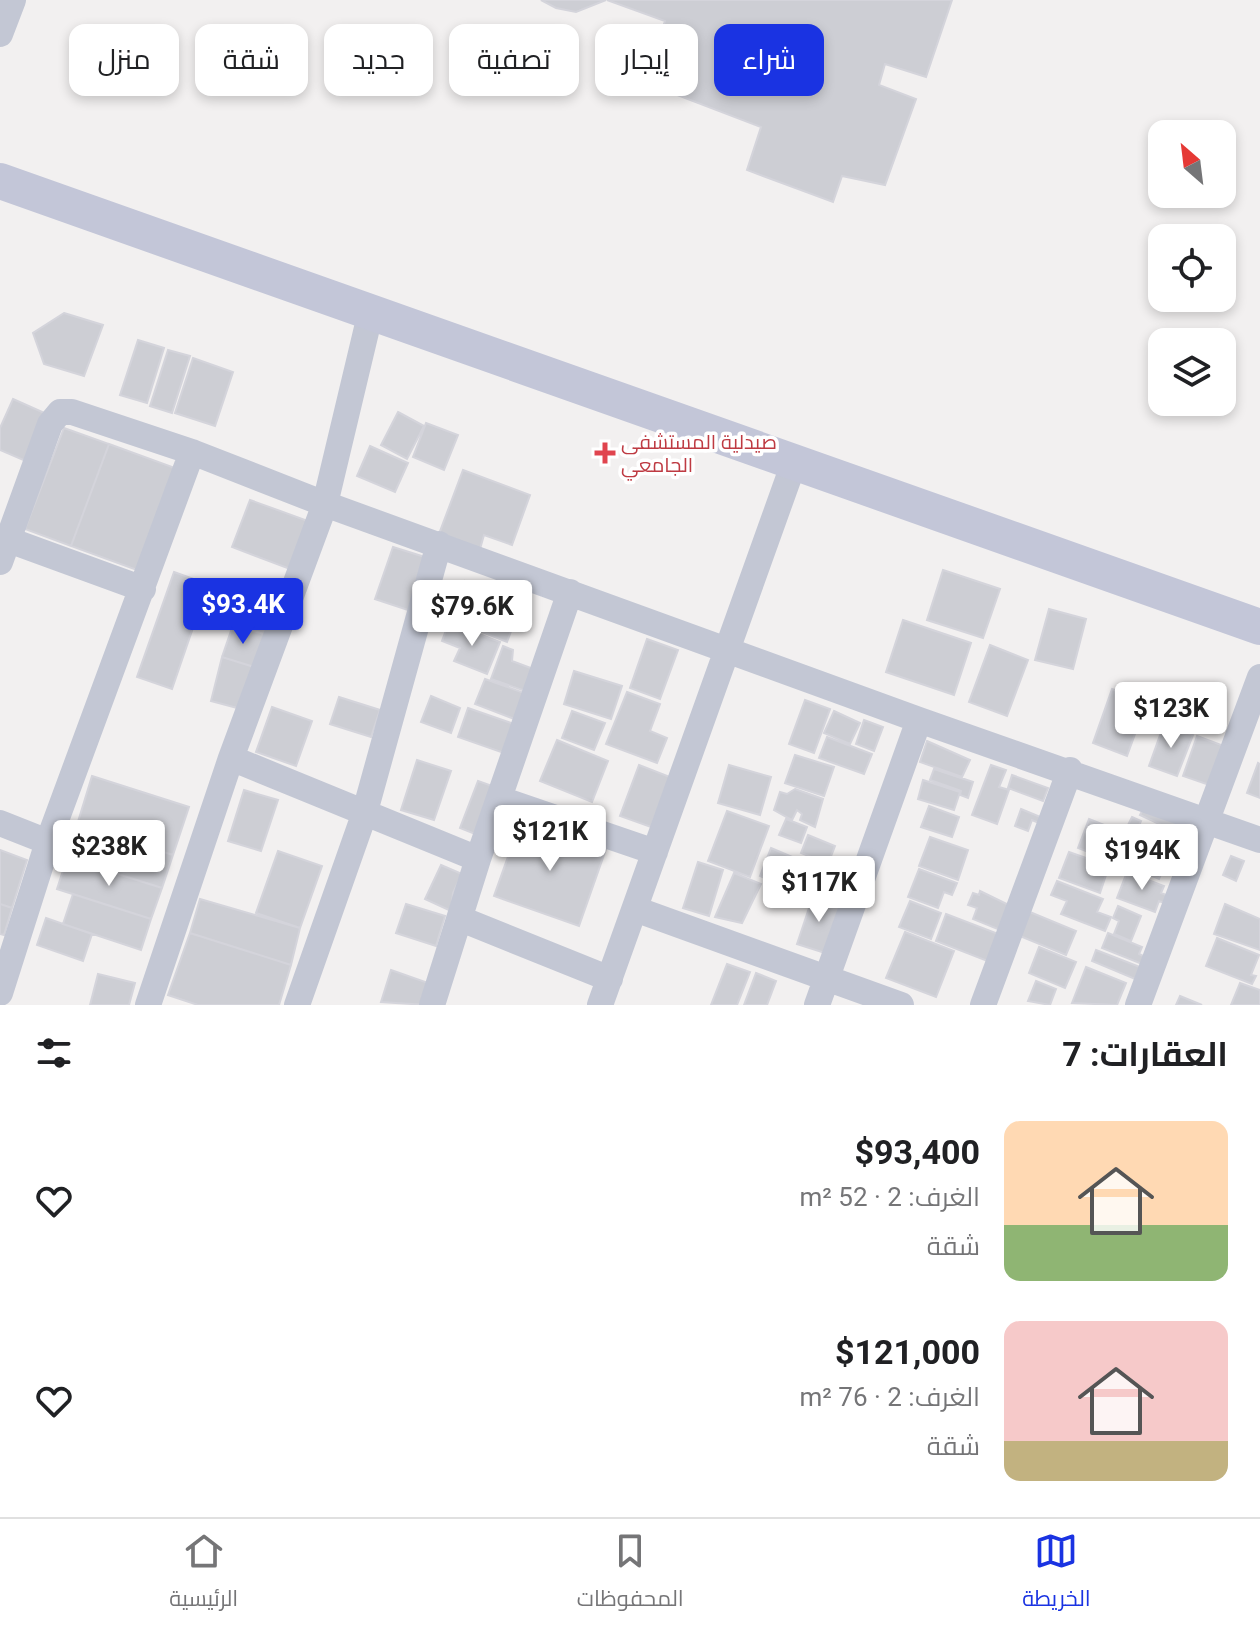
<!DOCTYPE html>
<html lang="ar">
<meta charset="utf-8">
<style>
:root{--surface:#fff;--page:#f2f2f2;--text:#202124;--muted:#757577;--line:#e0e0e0;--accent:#1a33e2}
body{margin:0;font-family:Roboto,Cairo,sans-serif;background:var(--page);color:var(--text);direction:rtl;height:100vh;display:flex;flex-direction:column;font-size:30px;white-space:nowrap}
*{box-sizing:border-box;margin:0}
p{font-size:26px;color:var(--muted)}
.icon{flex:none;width:44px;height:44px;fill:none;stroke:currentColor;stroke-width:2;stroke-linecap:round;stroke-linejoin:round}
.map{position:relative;height:1005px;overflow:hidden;direction:ltr}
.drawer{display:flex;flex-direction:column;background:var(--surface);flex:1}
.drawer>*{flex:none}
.banner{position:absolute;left:24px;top:24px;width:800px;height:72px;direction:rtl;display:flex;gap:16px}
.needle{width:52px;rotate:332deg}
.tools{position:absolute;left:1148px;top:120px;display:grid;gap:16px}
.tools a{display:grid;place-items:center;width:88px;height:88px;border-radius:16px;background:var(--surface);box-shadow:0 4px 12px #0003;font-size:40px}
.price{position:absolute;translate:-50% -68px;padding:0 18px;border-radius:8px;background:#fff;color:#222;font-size:26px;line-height:52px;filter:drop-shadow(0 2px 4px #0008)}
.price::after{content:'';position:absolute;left:50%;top:48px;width:24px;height:18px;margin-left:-12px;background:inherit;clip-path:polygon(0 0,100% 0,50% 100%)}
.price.active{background:var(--accent);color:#fff}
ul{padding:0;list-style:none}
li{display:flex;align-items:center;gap:24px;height:200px;padding:0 32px}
li span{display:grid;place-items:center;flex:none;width:224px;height:160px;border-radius:16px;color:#555}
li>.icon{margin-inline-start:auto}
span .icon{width:96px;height:96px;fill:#fffc;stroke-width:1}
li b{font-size:34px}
h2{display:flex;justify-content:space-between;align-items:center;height:96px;padding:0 32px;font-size:34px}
.pill{padding:0 28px;border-radius:16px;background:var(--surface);box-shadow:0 4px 12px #0003;font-size:28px;line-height:72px}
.pill.active{background:var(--accent);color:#fff}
.tabs{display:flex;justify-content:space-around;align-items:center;height:112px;border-top:2px solid var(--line);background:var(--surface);font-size:22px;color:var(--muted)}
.tabs a{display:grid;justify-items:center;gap:4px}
.tabs .active{color:var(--accent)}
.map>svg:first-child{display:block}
.building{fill:#cdced4;stroke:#d4d4db;stroke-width:2}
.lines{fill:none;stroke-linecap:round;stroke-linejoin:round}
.street{stroke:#c3c7d4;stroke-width:26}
.secondary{stroke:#c3c6d8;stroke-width:36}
.health-dot{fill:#e0444e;stroke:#fff;stroke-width:3}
.labels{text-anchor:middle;stroke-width:7;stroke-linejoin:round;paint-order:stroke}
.health-label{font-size:20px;fill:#be3a42;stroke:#fff;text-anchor:start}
</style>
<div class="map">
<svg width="1260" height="1005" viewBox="0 0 1260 1005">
<rect width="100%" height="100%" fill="#f2f0f0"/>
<path class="building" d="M541,0H606L576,12L556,8Z
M607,0H952L926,77L885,64L879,85L916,99L885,185L842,176L833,202L747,170L761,127L643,82L665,21Z
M64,313L103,325L84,376L44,364L33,333Z
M138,340L164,348L147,403L120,395Z
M168,350L190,356L172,413L150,406Z
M193,358L233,372L215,426L175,413Z
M13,399L49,415L28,462L0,450V428Z
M398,412L424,426L407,459L381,445Z
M426,423L458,435L444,470L413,457Z
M64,428L109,444L71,546L25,529Z
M109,444L175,468L137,570L71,546Z
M370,446L408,463L395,492L357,476Z
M463,470L530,495L512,545L484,535L480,549L439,534Z
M250,500L308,521L290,569L232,547Z
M393,547L428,558L411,611L375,599Z
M943,570L1000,589L983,638L927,620Z
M174,572L208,584L172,689L137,677Z
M465,581L482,587L472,617L454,611Z
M230,585L277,600L264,634L219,619Z
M502,588L524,596L507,642L479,631L486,612L499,617L506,603L498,599Z
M1049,609L1086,619L1073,669L1035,660Z
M903,620L971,643L954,695L886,672Z
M449,622L500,642L487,674L454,661L460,648L442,641Z
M233,625L264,634L254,667L222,657Z
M647,639L678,650L660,699L630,688Z
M990,645L1028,660L1007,716L969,702Z
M503,646L513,650L512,661L539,671L531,693L491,679Z
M222,657L254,667L241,709L211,701Z
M574,671L622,686L611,719L564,704Z
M485,679L527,694L517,720L475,704Z
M1112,689L1147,701L1127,756L1093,743Z
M627,692L660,704L650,731L667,738L657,763L606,744Z
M431,696L460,708L451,733L421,722Z
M339,697L380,710L371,737L330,724Z
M805,700L830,709L814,753L789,744Z
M272,707L312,721L296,766L256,752Z
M468,708L514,724L504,753L458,737Z
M572,711L605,723L594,750L562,738Z
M834,711L860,723L850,744L824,733Z
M864,720L883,727L874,751L856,744Z
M1164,724L1193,735L1177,776L1149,766Z
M1197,736L1232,749L1218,788L1183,776Z
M827,737L872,754L864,774L819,758Z
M557,740L608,761L592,802L540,781Z
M927,741L970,760L962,777L920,762Z
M795,755L834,767L824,796L785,783Z
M417,760L451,771L434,820L401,810Z
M1258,763L1260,764V798L1247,793Z
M639,765L670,777L651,827L620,816Z
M729,765L771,777L760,815L718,803Z
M991,765L1006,770L999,787L1009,790L997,824L972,815Z
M934,769L973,782L968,798L960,795L961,791L930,780Z
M1012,775L1048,788L1043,801L1008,788Z
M92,776L189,807L173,855L77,825Z
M923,780L960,792L954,810L918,799Z
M478,781L498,788L480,836L460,828Z
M795,789L823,799L815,827L800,820L802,814L797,810L792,820L774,810L780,792L787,794Z
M244,790L278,800L261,851L228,841Z
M1146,803L1186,821L1180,834L1140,815Z
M929,806L959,817L952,837L921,827Z
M1021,809L1043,818L1041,824L1032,820L1028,831L1015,826Z
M727,811L769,826L750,877L708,861Z
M1132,817L1141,821L1135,835L1125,831Z
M786,819L807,827L801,843L779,835Z
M1089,819L1112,828L1101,857L1078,848Z
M521,820L606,849L579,926L494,896Z
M77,825L173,855L162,888L67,858Z
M1159,827L1180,837L1173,853L1152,844Z
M808,835L835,846L828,864L801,853Z
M930,837L968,850L958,880L919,866Z
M1122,837L1145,847L1135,870L1112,860Z
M771,848L809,864L798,892L760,876Z
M0,850L27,860L12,908L0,904Z
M1155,850L1169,855L1159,879L1145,873Z
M278,851L322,866L300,928L256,913Z
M1069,852L1109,866L1100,893L1059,878Z
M1231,856L1244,861L1236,881L1223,875Z
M67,858L162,888L151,919L57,889Z
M698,862L723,870L709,916L683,908Z
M441,865L462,874L453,893L451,911L425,899Z
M919,869L957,883L952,895L944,892L938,908L908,897Z
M1127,872L1164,886L1161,893L1169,896L1167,904L1159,901L1155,912L1117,898Z
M734,873L761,884L742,923L715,917Z
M1057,881L1103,899L1097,912L1111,917L1105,931L1061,914L1067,901L1051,895Z
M980,891L1015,908L1005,932L973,919L977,908L968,905L973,893L979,895Z
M73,894L151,919L141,950L63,924Z
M813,896L841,905L825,953L797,944Z
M200,899L300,928L291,965L190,933Z
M910,901L941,913L931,939L899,927Z
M0,904L12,908L4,935L0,934Z
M406,904L445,916L436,946L396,933Z
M1225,904L1260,919V950L1214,934Z
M1118,906L1141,916L1131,941L1114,934L1119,921L1113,918Z
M1025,910L1076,931L1066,955L1015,934Z
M946,914L1001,935L990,962L936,941Z
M46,918L92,934L83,961L37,945Z
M905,932L954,951L936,997L886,978Z
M190,933L291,965L279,1005H198L168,995Z
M1108,933L1142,947L1139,954L1150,959L1147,966L1102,948Z
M1217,938L1259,955L1251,975L1256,976L1252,984L1206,966Z
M1039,947L1076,962L1065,988L1029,973Z
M1096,950L1140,967L1135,979L1092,961Z
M727,964L750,972L737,1005H711Z
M1086,967L1126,983L1117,1005L1072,1003Z
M391,970L434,985L427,1005L381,1002Z
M756,973L776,981L767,1005H744Z
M98,974L135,983L129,1005H90Z
M1036,981L1056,989L1050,1005L1028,1001Z
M1240,983L1260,990V1005H1231Z
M1180,996L1202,1005H1176Z"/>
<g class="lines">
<path class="street" d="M0,34L13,0
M6,539L143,589
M0,562L50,424L60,412H72L192,452L325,504L919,720L1260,840
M231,758L478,859
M500,799L655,852
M0,823L48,842
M635,909L901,1005
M461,919L610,979
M0,993L48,842L192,452
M148,1005L231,758L325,504L371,311
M297,1005L364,815L439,544
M432,1005L478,859L570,592
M600,1005L795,460
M817,1005L919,720
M983,1005L1070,770
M1138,1005L1260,677"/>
<path class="secondary" d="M0,181L1260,627"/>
</g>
<path class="health-dot" d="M601 441h8v8h8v8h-8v8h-8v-8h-8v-8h8z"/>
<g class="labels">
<g class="health-label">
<text x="621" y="449">صيدلية المستشفى<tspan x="621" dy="23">الجامعي</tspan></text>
</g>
</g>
</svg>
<div class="tools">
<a><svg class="needle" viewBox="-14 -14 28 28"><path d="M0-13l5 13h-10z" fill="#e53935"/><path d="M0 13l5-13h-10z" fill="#757577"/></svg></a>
<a><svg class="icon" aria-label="locate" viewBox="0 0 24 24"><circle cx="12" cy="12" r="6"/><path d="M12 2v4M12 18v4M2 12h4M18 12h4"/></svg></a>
<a><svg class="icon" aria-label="layers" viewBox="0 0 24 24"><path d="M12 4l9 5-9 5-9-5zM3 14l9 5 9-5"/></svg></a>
</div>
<b class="price active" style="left:243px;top:646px">$93.4K</b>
<b class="price" style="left:472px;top:648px">$79.6K</b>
<b class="price" style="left:1171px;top:750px">$123K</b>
<b class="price" style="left:550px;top:873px">$121K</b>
<b class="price" style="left:109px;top:888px">$238K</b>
<b class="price" style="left:1142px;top:892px">$194K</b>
<b class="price" style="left:819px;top:924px">$117K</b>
<div class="banner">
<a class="pill active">شراء</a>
<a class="pill">إيجار</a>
<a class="pill">تصفية</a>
<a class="pill">جديد</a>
<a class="pill">شقة</a>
<a class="pill">منزل</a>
</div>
</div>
<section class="drawer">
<h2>العقارات: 7<svg class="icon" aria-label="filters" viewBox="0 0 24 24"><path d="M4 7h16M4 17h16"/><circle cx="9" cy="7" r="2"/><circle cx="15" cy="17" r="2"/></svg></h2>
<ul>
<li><span style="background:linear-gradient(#ffd9b3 65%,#8fb573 0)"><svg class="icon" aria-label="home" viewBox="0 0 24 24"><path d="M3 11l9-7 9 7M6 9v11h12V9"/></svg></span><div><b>$93,400</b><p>الغرف: 2 · 52 m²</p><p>شقة</p></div><svg class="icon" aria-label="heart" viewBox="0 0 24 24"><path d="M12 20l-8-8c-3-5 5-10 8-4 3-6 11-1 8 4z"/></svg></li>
<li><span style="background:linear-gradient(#f6c9c9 75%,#c2b280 0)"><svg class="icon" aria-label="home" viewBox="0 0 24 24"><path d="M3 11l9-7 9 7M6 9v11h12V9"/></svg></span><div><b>$121,000</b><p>الغرف: 2 · 76 m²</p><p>شقة</p></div><svg class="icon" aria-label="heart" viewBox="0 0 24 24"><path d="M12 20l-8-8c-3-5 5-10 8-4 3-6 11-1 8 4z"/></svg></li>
</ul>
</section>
<nav class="tabs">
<a class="active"><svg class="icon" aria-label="map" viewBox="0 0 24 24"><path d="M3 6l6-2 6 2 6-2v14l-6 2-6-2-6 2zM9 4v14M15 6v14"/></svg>الخريطة</a>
<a><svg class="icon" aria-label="saved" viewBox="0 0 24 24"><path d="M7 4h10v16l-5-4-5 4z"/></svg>المحفوظات</a>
<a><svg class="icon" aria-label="home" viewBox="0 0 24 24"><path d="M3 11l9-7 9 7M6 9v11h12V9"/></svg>الرئيسية</a>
</nav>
